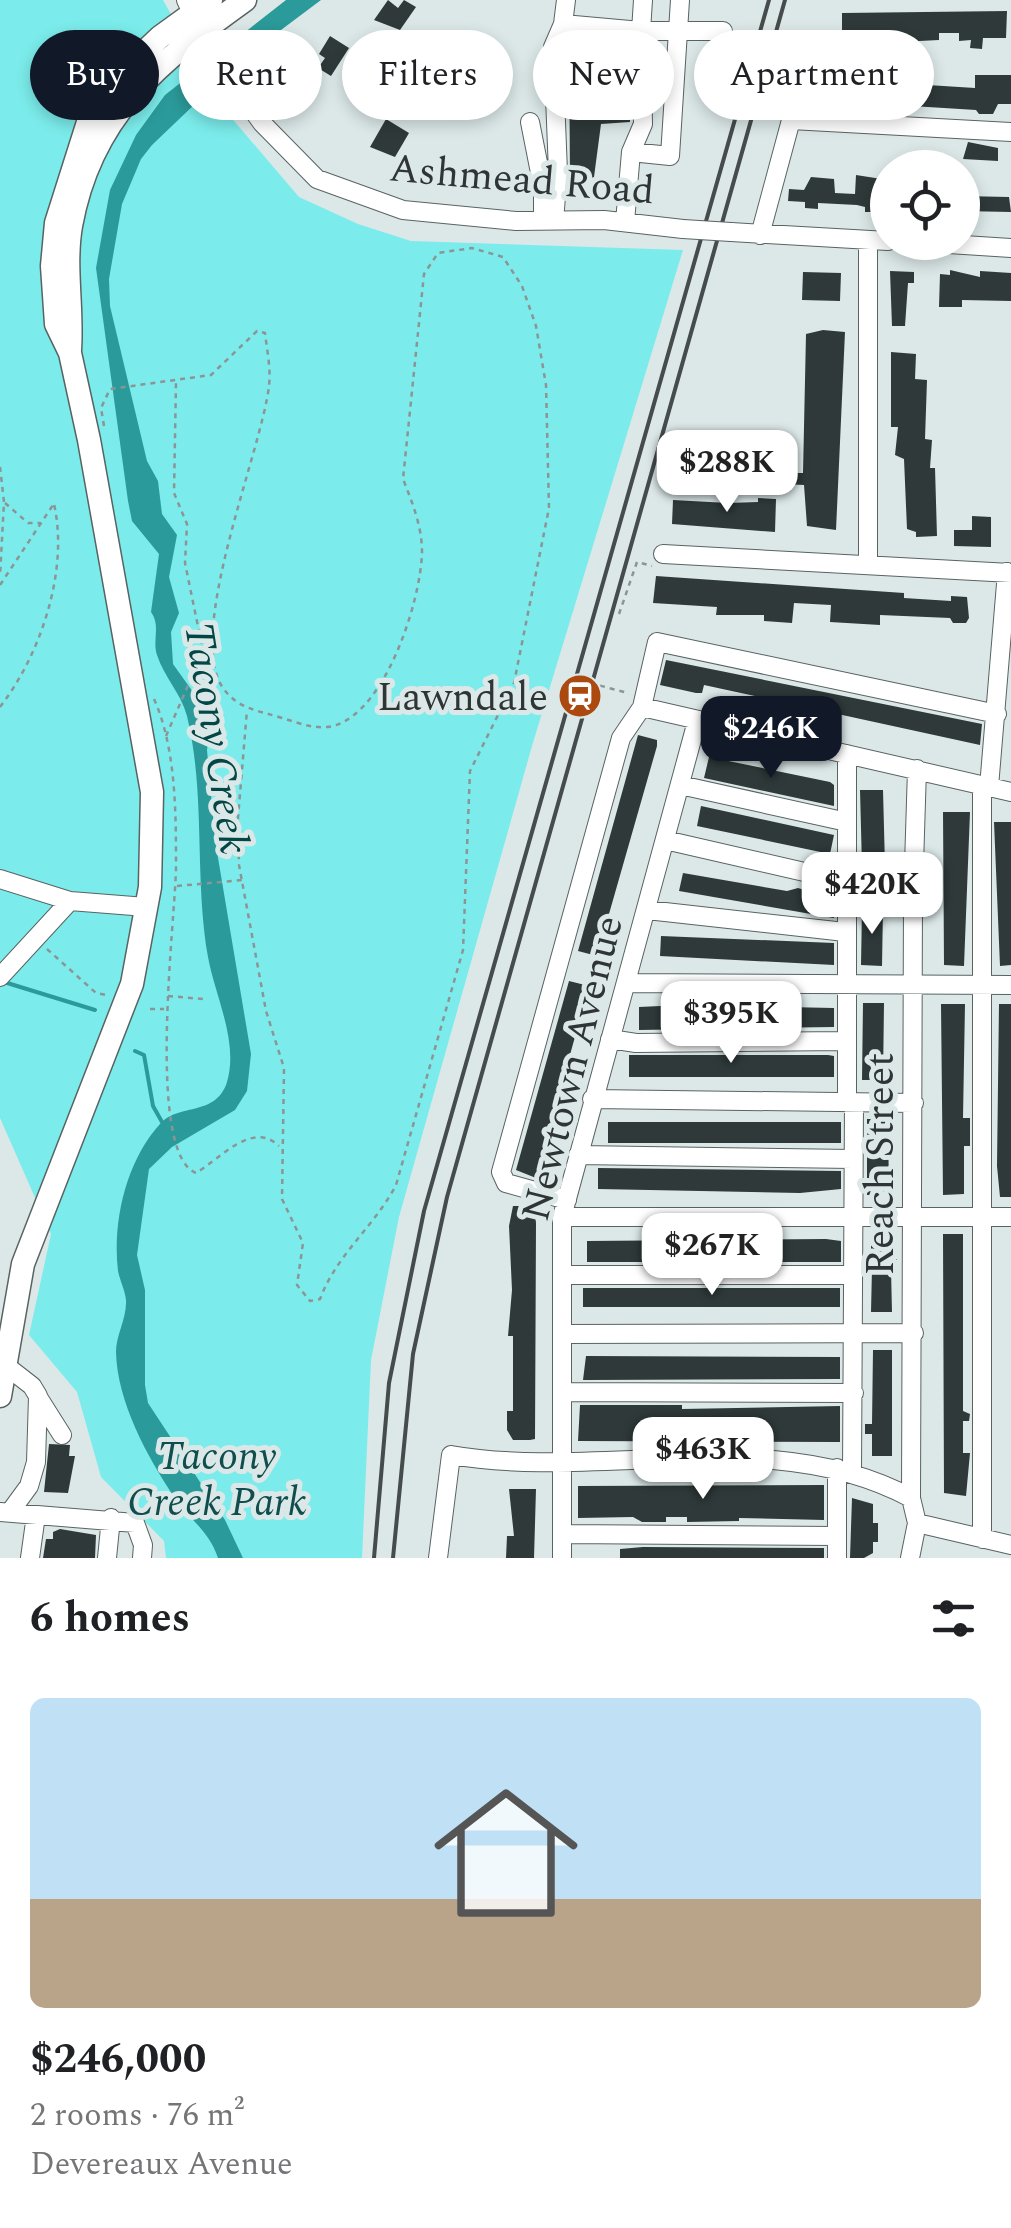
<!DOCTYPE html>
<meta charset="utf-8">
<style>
:root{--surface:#fff;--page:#f2f2f2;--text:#202124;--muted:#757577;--accent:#111827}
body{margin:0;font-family:Spectral,serif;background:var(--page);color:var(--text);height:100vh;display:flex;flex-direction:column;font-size:38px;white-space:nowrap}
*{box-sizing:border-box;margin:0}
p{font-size:32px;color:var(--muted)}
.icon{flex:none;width:55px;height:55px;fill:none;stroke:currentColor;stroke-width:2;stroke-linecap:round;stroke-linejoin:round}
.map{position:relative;height:1558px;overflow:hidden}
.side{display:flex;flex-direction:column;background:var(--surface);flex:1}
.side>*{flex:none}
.top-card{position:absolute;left:30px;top:30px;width:952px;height:90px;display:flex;gap:20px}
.tools{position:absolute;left:870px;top:150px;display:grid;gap:20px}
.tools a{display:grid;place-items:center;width:110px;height:110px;border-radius:50%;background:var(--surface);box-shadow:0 5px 15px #0003;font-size:50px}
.price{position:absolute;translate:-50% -85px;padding:0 22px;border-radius:20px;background:#fff;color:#222;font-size:32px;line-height:65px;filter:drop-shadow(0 2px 5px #0008)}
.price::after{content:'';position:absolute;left:50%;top:60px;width:30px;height:22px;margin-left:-15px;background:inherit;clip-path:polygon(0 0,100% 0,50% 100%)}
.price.selected{background:var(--accent);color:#fff}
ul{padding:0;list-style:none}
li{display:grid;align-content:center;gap:20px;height:530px;padding:0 30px}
li span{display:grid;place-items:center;height:310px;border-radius:15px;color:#555}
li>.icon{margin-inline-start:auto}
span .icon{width:180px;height:180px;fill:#fffc;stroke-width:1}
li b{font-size:42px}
h2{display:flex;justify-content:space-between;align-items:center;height:120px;padding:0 30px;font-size:42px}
.chip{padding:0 35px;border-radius:45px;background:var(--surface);box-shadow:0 5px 15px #0003;font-size:35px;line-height:90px}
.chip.selected{background:var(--accent);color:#fff}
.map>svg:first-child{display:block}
.green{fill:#7beceb}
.water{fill:#2b9a9a}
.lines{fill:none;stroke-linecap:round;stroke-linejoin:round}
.stream{stroke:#2b9a9a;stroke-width:4}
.building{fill:#2f3939}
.minor-casing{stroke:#586362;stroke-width:20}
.major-casing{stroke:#586362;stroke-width:25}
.path{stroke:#8c9595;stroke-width:2.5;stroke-dasharray:5 5;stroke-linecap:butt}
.minor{stroke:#fff;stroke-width:18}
.major{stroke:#fff;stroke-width:22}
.rail{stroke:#464c4c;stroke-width:4}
.minor-bridge-casing{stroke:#586362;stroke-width:20;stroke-linecap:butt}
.minor-bridge{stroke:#fff;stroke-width:18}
.labels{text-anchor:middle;stroke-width:10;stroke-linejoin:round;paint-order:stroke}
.street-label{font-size:40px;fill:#2f3434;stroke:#dce8e8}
.poi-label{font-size:40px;fill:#2f3434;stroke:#dce8e8;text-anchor:end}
.park-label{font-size:40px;font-style:italic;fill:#104e4e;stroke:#dce8e8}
.water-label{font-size:42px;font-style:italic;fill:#034646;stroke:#dce8e8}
</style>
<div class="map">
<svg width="1011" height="1558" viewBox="0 0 1011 1558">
<rect width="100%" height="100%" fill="#dce8e8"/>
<path class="green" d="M0,0H163L223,108L299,197L358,224L411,241L683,250L532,746L399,1217L371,1360L362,1558H166L164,1541L101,1477L77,1392L29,1335L51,1234L0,1118Z"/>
<path class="water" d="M286,0H321L241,60L152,145L141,159L122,204L109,279L110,306L147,461L158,481L162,514L177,535L169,577L179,613L171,632L173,664L203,706L210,728L207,750L215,840L251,1054L247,1091L235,1110L172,1147L149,1169L137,1255L145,1290V1385L148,1403L225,1520L243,1558H218C209,1531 190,1520 175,1498C147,1457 117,1401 116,1352C116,1335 127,1318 126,1300C125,1290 120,1281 118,1271C112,1220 127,1160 160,1124C178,1103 216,1117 227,1082C239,1042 215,996 208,957C194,877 206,795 187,716C181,693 164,677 157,655C152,640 161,626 151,612L159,554L132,521L128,501L96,268L110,190L136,135L165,95Z"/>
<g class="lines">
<path class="stream" d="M4,982L95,1010
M135,1051L144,1055L153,1106L162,1122"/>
</g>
<path class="building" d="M388,0L398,8L404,0L416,7L400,30L374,20Z
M1007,11L1006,38H983L982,49L970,48L971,40L959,41V33H939V40L900,42V33L842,34V13Z
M330,36L349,48L331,76L318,68L325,58L319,54Z
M569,42L601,43L600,61L629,62L630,122L601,124L594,177L579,182L570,179Z
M975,75H1011V104H998L993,114H979L976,110L799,99L801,77L975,88Z
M386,119L409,133L395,157L370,147Z
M968,142L998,148V161L963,159Z
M856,175L888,180V212H865V207L857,205L818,203V209L805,208V202L788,201L789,189L804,190L811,177L834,179L835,193L855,194Z
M962,196L1009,197L1011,212L962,211Z
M950,270L980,277V271L1011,273V301L962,300V307H939L940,274L950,275Z
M890,271L914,272V283H908L905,326H892Z
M803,272L841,273L840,301L802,300Z
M823,330L845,332L836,530L807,526L804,485L784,484V473H803L806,334Z
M891,352L916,354L915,379L927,380L925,439L932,440L930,468H935L937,536L916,537V532L907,529L904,459L895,455L898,427H891Z
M758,498L776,499L775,532L672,524L673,500L728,503L758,502Z
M972,516L991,517V547L954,546V530H972Z
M656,576L904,593V598L951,601V596L967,597L969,618L966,623H953L950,618L880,615V625L830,622L831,605L794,603L792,623L764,621V615H716L717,607L653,603Z
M666,660L982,724L980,745L704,685L702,693H696L660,685Z
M638,735L657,740V746L597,956L578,951Z
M709,757L830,782L834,785V806L704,778Z
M860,790H883L885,866L862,867Z
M701,806L834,835L830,854L697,826Z
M943,812H970L964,966L944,965Z
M994,822H1011V965L1000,966Z
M683,873L787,891L798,888L834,899V918L679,891Z
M862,908H883L882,966L861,965Z
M661,936L834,943V965L660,956Z
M569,981L589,986L536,1178L516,1170Z
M863,1003H884L883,1080H862Z
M941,1004H965L963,1118H970V1146H964V1194L943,1195Z
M999,1004H1011V1197H1000L997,1166Z
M682,1005L834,1008V1027L639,1030V1007Z
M629,1055H828L834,1056V1077H629Z
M867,1119H888L889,1195H867Z
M608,1122H841V1143H608Z
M598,1168L841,1171V1189L800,1193L598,1189Z
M513,1206H534L536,1223L535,1439L530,1440H513L507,1430V1411H513V1336H508L512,1290L509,1226Z
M943,1234H963V1411L970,1414L969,1421H963V1453H970L966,1496L944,1493Z
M871,1235H891L892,1259H897L896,1269H891L892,1312H871L872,1268H866V1259H871Z
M826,1239L841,1241V1262H587V1241Z
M583,1288H840V1307H583Z
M873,1350H892V1456H872V1434H865V1424H872Z
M586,1356L840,1357V1379L583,1380Z
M580,1405H682V1409L840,1406V1442L578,1441Z
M49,1444L70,1445L69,1456H75L68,1493L44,1492Z
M824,1485V1520L739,1518V1521L687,1522V1517H666V1522H642L633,1517L578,1518V1486Z
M509,1489H536L534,1558H506L507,1536H514Z
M852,1498L873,1504V1523H878V1542H873V1553L864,1558H850Z
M60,1529L96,1535L95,1558H43L46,1539H53V1532Z
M824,1548V1558H620V1549L643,1547Z"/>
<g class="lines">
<defs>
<path id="minor" d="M186,0L208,48L236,87L262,123L317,179L403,210L516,221L604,220L683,229
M566,0L563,24L641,31L643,124L631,152L625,222
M643,0L641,31H723
M530,122L543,188V221
M631,152L670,156L680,0
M554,221L558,172L553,47L563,24
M731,232L888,241
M760,235L791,120L1011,132
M868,240V564
M917,242L1011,248
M663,554L1011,573
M642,707L1011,792
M680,785L847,822
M982,785V1539
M989,787L1007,572
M665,840L913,897
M0,879L70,901L146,907
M647,910L845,932
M0,977L70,901
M627,983L1011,985
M610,1039L636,1043L845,1041
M592,1099L914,1103
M847,1102V754
M578,1155L853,1159
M567,1200L506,1183L501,1172L621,738L642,707L657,642L997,714
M562,1217H1011
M562,1275H853
M562,1334L914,1333
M5,1365L32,1386L38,1396L36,1462L29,1486L10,1512
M563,1392L854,1393
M38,1397L62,1435
M852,1473L854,1102
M0,1512L135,1523L143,1545L142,1558
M917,1523L1011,1545
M563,1534L837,1536
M30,1558L36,1515
M107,1558L111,1518
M438,1558L451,1455C601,1481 772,1423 911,1498
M562,1558V1217L697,721
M837,1558V1468
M910,1558L917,1523L911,1498L913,897L917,769"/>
<path id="major" d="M70,350C73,308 64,267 71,226C91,114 159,62 245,0
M0,1396L23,1264L132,984L150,887L152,792L89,440L70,353L56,324L52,266L56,223L89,119L126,69L160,37L211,0"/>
</defs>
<use href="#minor" class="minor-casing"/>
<use href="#major" class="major-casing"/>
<path class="path" d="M104,426L101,408L110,389L211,375L257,331L265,333C267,350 271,368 269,386C261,453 185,634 223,688C239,710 258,710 282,718C299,723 315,730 333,726C386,712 421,600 422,552C422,526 412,502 403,479L424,274L438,253L472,248L503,257L522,286L536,326L546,385L549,508L514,683L470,771L463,950L396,1185C374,1227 337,1254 320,1299L310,1301L297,1285L303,1243L282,1199L284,1068L266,1011L239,865L238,818L247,710
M0,467L4,502L0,576
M5,503L28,523H40
M0,585L53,505
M619,614L637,562L652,566
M571,678L628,693
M154,699C176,748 176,813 176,866C176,915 145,1153 196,1173C220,1159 252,1120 279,1146
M0,707C41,654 69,570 54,504
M166,736L203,651L185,563L187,524L174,493L176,382
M177,886L243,880
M47,949L96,993L106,995
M168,996L203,999
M150,1009H164"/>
<use href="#minor" class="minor"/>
<use href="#major" class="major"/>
<path class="rail" d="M374,1558L389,1383L424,1211L769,0
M393,1558L413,1354L447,1197L785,0"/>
<defs>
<path id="minor-bridge" d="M683,229L731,232"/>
</defs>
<use href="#minor-bridge" class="minor-bridge-casing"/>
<use href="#minor-bridge" class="minor-bridge"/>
</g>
<defs>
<symbol id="station-disc" viewBox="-11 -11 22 22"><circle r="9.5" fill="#ab490f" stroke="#dce8e8"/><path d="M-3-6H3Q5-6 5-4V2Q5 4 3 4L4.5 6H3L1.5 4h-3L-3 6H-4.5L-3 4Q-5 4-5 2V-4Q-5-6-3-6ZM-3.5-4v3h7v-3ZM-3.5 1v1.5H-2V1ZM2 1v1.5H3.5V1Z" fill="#fff"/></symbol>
</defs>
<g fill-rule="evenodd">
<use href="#station-disc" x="555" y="671" width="50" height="50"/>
</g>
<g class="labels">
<g class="street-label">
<text transform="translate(522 178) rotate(5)" y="14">Ashmead Road</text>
<text transform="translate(571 1068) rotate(-76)" y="14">Newtown Avenue</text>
<text transform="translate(879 1164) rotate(-90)" y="14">Reach Street</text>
</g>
<g class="poi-label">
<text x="548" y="710">Lawndale</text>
</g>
<g class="park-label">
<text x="217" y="1469">Tacony<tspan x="217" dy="46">Creek Park</tspan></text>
</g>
<g class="water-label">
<text transform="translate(218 738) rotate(81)" y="15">Tacony Creek</text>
</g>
</g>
</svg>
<div class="tools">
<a><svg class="icon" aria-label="locate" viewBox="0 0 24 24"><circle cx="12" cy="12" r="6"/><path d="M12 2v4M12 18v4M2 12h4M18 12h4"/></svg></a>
</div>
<b class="price" style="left:727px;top:515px">$288K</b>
<b class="price selected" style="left:771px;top:781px">$246K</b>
<b class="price" style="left:872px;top:937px">$420K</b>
<b class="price" style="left:731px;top:1066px">$395K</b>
<b class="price" style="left:712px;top:1298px">$267K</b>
<b class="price" style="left:703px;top:1502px">$463K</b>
<div class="top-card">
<a class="chip selected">Buy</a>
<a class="chip">Rent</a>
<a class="chip">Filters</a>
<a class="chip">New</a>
<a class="chip">Apartment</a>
</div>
</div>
<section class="side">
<h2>6 homes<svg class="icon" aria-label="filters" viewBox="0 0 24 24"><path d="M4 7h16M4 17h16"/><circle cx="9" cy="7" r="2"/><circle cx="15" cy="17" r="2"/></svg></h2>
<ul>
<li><span style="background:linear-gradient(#bfe0f5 65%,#b9a48a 0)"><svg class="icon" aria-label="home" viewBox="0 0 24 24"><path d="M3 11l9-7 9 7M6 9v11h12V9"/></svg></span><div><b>$246,000</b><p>2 rooms · 76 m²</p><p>Devereaux Avenue</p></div></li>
</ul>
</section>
